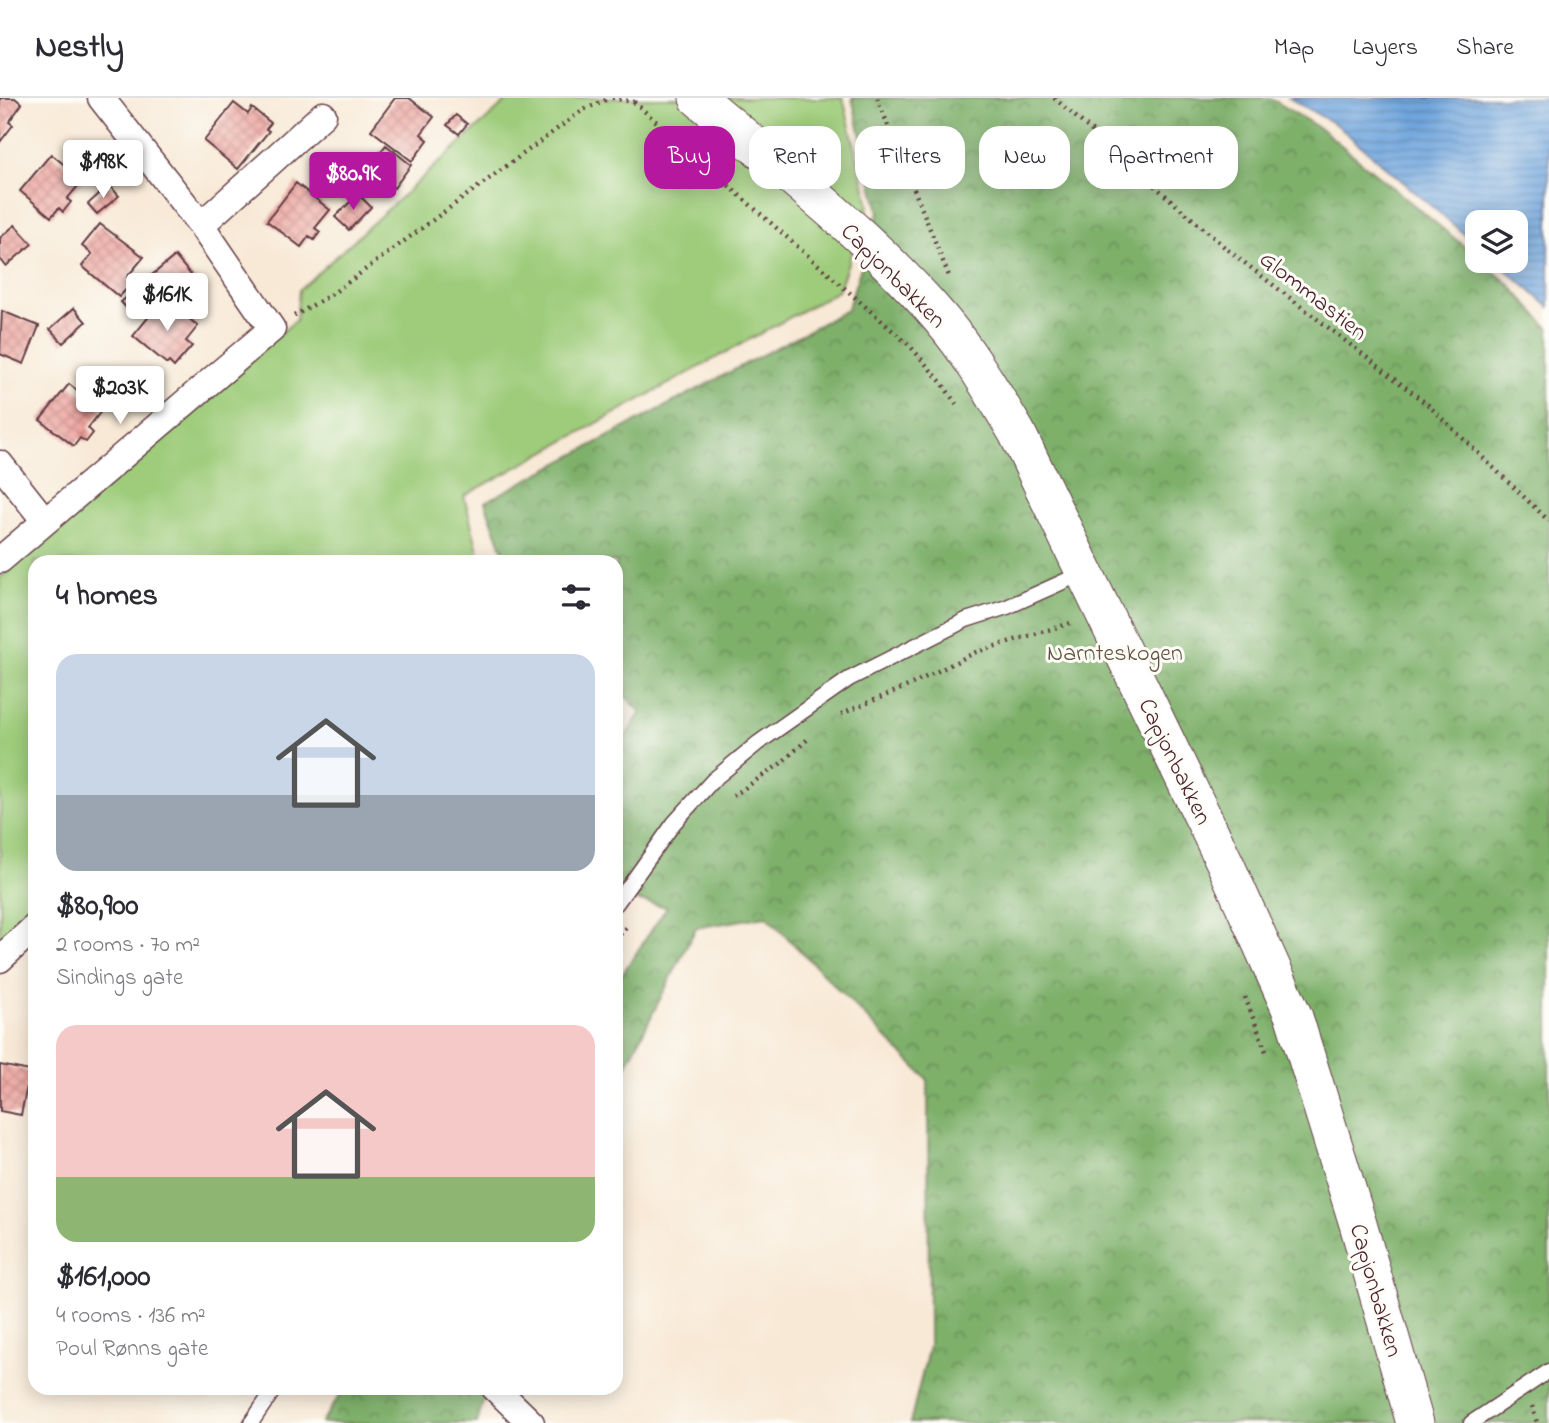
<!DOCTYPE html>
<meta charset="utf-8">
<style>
:root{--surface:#fff;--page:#f2f2f3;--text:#2b2b33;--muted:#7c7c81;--line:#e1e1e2;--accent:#b5179e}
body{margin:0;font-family:"Indie Flower",sans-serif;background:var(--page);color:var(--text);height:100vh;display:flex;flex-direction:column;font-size:26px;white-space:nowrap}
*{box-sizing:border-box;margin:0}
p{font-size:23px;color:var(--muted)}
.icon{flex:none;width:38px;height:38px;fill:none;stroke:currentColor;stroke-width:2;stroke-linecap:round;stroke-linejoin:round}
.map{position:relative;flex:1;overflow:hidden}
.sheet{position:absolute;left:28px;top:457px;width:595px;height:840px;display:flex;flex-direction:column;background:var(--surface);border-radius:21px;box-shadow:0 4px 18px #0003}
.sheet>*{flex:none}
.hud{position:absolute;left:644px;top:28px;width:665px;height:63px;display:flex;gap:14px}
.fabs{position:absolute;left:1465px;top:112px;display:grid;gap:14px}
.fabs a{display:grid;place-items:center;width:63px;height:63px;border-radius:14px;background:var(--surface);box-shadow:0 4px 18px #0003;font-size:35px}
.price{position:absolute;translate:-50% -60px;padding:0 16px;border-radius:7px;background:#fff;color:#222;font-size:23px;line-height:46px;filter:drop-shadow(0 2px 4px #0008)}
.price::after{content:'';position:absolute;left:50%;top:42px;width:21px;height:16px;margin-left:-10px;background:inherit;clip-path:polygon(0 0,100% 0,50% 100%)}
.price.on{background:var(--accent);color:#fff}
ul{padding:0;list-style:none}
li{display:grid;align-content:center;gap:14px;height:371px;padding:0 28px}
li span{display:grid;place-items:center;height:217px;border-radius:21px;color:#555}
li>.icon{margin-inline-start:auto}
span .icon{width:126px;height:126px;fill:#fffc;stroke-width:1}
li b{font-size:30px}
h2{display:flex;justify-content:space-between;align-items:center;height:84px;padding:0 28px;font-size:30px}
.chip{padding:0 24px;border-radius:21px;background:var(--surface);box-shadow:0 4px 18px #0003;font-size:24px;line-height:63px}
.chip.on{background:var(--accent);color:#fff}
header{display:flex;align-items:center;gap:42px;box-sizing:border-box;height:98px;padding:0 35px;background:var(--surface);border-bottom:2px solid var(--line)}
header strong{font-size:33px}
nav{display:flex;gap:38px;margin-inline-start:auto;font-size:24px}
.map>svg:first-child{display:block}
.green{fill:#9ecc7a;stroke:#747652;stroke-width:2}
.forest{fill:url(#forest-crowns);stroke:#64684a;stroke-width:2}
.water{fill:url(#water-rules);stroke:#5d6284;stroke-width:2}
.building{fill:url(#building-cross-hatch)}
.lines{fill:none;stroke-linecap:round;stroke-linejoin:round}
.lane-casing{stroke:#643d45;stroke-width:17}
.street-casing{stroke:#643d45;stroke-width:29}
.secondary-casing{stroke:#643d45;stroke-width:39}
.path{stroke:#643d45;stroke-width:4.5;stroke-dasharray:2 5;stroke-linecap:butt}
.lane{stroke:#fff;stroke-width:14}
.street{stroke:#fff;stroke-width:26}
.secondary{stroke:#fff;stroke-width:37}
.labels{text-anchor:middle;stroke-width:6;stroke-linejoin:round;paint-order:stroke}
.street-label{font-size:24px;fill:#4a1f2b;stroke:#fdfcf7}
.park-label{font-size:24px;fill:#635343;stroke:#fdfcf7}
</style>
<header>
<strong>Nestly</strong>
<nav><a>Map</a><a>Layers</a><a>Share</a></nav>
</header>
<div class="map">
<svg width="1549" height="1325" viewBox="0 0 1549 1325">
<defs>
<pattern id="forest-crowns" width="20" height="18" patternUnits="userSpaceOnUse" patternTransform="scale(1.75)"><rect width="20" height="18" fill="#7eb06a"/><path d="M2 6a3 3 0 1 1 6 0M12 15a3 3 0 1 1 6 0" fill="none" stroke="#698f57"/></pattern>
<pattern id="water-rules" width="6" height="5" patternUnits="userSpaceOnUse" patternTransform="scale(1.75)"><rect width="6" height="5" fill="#70a6de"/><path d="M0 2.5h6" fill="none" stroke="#5e87b4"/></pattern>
<pattern id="building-cross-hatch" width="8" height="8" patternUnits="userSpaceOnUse" patternTransform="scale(1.75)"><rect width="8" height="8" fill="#eda29c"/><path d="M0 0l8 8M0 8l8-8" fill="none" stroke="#c2837f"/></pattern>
</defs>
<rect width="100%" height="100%" fill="#fdfcf7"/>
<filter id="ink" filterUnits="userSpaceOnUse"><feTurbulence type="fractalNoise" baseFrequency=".0143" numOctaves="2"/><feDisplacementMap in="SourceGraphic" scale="14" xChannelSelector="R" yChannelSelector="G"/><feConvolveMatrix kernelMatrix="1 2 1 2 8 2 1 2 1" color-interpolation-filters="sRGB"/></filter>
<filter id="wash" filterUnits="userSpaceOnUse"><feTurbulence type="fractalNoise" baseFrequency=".00686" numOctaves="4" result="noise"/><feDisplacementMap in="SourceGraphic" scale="28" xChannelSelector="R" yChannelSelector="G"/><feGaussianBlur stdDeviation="1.57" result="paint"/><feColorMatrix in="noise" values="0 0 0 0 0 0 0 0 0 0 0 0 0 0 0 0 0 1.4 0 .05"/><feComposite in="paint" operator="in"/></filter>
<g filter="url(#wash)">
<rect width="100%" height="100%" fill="#f8e9d6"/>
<path class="green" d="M510,0H843L869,107L838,193L464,398L481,464H35V810L0,842V480L296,222L299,192Z"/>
<path class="forest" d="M852,0H1270L1324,33L1477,159V163H1481L1509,186L1549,231V1325H910L929,1248L928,982L766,818L696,830L616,988V885L667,809L616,798V654L641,614L616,589V464H507L485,404L847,212L879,114Z
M345,1290H487L477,1325H321Z"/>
<path class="water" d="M1289,0H1549V209L1496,163H1516V124H1477V147L1338,28Z"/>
<g id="blocks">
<path class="building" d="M0,0H15L22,6L9,24L13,27L0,44Z
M395,0H409L434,19L421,36L428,42L412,63L371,32Z
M234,5L248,16L252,10L271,25L266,31L269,33L238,71L204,43Z
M456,17L467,26L459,36L447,27Z
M386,47L411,67L394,90L369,69Z
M51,56L83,82L67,101L71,104L63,114L59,110L51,119L20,93Z
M296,85L330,112L315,130L320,134L314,142L309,138L301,149L267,123Z
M109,87L119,98L97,116L88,106Z
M358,96L371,109L349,132L335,119Z
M100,126L144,159L127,179L133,184L119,199L82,168L92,156L82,148Z
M15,127L32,146L6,168L0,161V140Z
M175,158L197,184L172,204L151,178Z
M146,183L156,194L131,215L121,204Z
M164,200L198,228L186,243L192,248L174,269L169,264L167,266L133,238Z
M74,210L86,224L63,245L50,231Z
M2,213L39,228L24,266L0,256Z
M69,286L102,312L88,330L93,335L86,344L80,340L74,348L40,322Z
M0,967L30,973L21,1017L0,1013Z"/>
</g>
</g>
<g filter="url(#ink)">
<use href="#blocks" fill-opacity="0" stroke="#643d45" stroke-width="2"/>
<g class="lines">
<defs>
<path id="lane" d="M616,806L674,725L713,682L758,645L849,581L966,522L1007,509L1085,474
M251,1325L275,1290
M1471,1325L1549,1273"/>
<path id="street" d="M201,127L323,17
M0,366L45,423
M0,462L272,231L201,127L101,0
M0,861L35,829
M495,1290L531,1325"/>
<path id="secondary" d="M698,0C779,69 870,138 940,220C970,255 993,295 1017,335L1225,765L1294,919L1358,1126L1415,1325"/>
</defs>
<use href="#lane" class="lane-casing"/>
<use href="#street" class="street-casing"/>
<use href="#secondary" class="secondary-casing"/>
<path class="path" d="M612,0L634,4L633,0
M877,0L949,178
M1054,0L1228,152L1427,306L1549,423
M634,4L910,248L942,285L956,306
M294,218L332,196L583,12L610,0
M841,616L908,588L976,554L1071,525
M733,698L780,666L809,640
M616,842L628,826
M1245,899L1267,956
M298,1298L304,1290
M1532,1308L1537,1325"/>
<use href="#lane" class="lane"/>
<use href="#street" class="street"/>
<use href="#secondary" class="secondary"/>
</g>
</g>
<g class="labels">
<g class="street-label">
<text transform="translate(894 177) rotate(45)" y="8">Capjonbakken</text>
<text transform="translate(1314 197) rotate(38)" y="8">Glommastien</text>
<text transform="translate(1176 663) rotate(64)" y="8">Capjonbakken</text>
<text transform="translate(1377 1192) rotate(74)" y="8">Capjonbakken</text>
</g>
<g class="park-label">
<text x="1115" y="562">Narnteskogen</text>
</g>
</g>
</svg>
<div class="fabs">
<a><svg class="icon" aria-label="layers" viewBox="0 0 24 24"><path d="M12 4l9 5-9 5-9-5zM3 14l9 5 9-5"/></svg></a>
</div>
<b class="price" style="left:103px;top:102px">$198K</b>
<b class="price on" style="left:353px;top:114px">$80.9K</b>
<b class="price" style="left:167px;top:235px">$161K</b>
<b class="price" style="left:120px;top:328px">$203K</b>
<div class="hud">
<a class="chip on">Buy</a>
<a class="chip">Rent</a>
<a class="chip">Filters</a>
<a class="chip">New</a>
<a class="chip">Apartment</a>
</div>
<section class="sheet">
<h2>4 homes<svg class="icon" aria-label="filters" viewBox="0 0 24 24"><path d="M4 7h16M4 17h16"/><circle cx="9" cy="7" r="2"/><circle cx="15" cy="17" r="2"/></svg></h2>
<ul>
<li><span style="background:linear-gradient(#c9d6e8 65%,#9aa5b1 0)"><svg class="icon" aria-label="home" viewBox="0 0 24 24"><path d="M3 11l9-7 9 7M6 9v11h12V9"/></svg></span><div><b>$80,900</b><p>2 rooms · 70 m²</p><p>Sindings gate</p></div></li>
<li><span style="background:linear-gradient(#f6c9c9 70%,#8fb573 0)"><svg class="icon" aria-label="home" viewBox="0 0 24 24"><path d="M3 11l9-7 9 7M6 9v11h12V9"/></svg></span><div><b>$161,000</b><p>4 rooms · 136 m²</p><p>Poul Rønns gate</p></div></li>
</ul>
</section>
</div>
